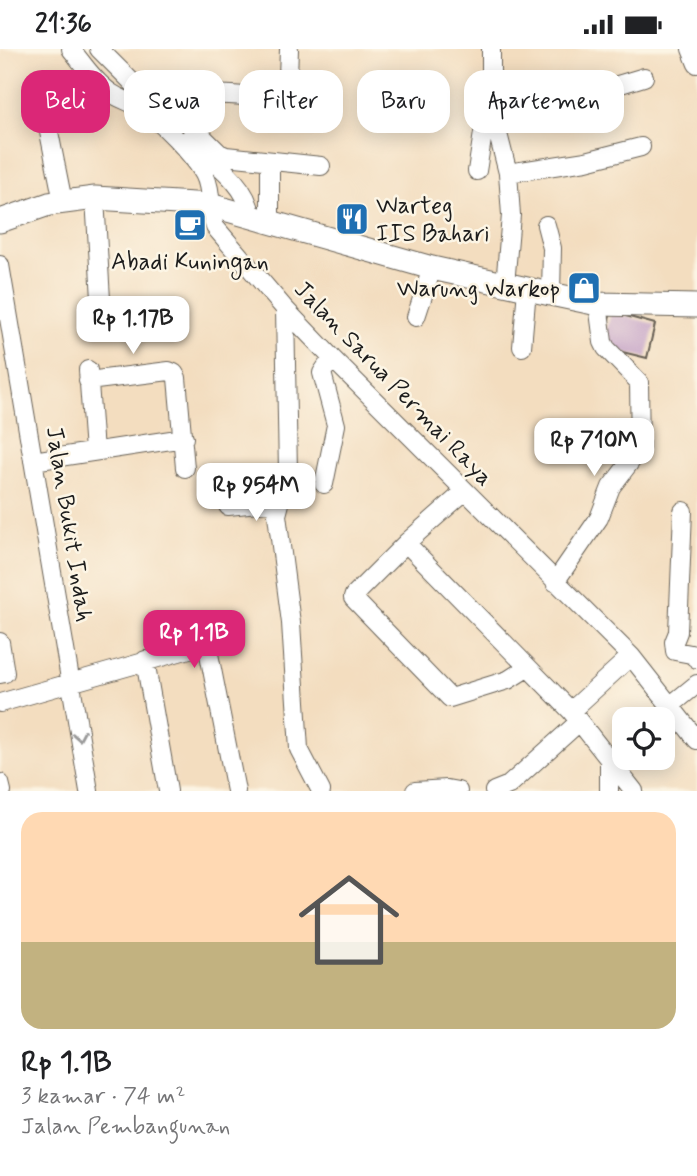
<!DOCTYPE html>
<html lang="id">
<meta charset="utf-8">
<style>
:root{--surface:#fff;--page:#f6f6f6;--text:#202124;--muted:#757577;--accent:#db2777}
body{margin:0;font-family:Mynerve,sans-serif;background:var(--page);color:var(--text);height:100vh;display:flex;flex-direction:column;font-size:26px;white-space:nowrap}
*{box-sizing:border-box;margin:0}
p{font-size:23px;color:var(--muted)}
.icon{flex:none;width:38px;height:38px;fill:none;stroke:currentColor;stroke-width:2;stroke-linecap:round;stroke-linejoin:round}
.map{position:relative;height:742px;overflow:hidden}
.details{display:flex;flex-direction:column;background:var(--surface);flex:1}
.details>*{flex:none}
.hud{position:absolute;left:21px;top:21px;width:656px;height:63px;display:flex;gap:14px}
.tools{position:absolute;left:612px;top:658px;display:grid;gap:14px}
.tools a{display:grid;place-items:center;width:63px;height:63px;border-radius:14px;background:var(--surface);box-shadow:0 4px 18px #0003;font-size:35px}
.price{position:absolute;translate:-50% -60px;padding:0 16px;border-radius:14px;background:#fff;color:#222;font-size:23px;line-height:46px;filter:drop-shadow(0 2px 4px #0008)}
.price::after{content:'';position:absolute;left:50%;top:42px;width:21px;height:16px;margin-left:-10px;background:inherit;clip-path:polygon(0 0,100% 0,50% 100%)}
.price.selected{background:var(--accent);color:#fff}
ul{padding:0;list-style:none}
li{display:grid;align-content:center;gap:14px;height:371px;padding:0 21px}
li span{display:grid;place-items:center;height:217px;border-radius:21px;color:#555}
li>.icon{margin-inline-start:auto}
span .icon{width:126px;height:126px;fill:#fffc;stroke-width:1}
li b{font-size:30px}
.pill{padding:0 24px;border-radius:21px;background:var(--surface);box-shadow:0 4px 18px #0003;font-size:24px;line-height:63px}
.pill.selected{background:var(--accent);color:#fff}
.status{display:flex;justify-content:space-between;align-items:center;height:49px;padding:0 35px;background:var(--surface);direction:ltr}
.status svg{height:19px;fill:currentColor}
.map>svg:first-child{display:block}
.building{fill:#c09bc4}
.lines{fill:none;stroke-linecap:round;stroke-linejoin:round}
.minor-casing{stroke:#676055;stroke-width:20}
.major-casing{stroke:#676055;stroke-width:25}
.minor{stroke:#fff;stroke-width:18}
.major{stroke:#fff;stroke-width:23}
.oneway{stroke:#999}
.labels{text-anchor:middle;stroke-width:5;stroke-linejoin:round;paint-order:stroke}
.poi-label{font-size:24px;fill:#1c1c1c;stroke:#fcf5e5;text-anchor:start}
.street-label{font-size:24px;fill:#1c1c1c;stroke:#fcf5e5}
</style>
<div class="status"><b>21:36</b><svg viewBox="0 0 49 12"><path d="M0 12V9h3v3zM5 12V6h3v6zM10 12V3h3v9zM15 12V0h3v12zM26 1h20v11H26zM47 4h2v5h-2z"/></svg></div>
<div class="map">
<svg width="697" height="742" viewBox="0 0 697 742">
<rect width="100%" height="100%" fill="#fcf5e5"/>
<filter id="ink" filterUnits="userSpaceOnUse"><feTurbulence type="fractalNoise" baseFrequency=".0143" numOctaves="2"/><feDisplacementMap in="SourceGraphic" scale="14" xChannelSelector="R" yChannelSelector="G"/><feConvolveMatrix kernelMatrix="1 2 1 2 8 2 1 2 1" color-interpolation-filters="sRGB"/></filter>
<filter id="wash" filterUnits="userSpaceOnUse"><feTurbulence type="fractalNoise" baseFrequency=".00686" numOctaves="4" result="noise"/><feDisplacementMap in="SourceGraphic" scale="28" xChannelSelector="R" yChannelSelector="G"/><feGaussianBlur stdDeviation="1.57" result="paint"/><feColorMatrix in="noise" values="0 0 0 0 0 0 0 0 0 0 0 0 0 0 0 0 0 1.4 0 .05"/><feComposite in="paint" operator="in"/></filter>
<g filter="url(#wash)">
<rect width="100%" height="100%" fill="#f3ddbf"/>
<g id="blocks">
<path class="building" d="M611,263L655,275L647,309L610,300L605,287Z"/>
</g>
</g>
<g filter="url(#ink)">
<use href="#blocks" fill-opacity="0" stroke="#676055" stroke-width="2"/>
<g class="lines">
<defs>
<path id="minor" d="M71,0C83,15 95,33 111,44C120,50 131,53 140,59C160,71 193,105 204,125C213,142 208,160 215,178L285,260L332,309L631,607L697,691
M99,0L166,67
M491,0V22L495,73L508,124L511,166L505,236
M691,0L697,15
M160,46L219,104L226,107L321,117
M176,62C184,56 191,50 201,48C229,40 259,56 284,40L288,28L289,0
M46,68L63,153
M188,90C211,111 247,134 251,166
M477,122L483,84L495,73L644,28
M508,124L586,112L641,98
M95,149L102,267
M270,172V112
M546,176L552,199L551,245
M0,216L89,742
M285,260L288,424L277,466L291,574L299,700L321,742
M416,268L432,219
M522,298L527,240
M88,321L94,402
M88,332L169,322L174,324L177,329L185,419
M33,412L184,389
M228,435L288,424
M324,435L336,376L322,324L332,309
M465,442L406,494L354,546L353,549L450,649L508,631L527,619
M228,457L280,452
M683,462L678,583L674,593L675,602L691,605L697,610
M406,494L571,662L634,742
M555,533L599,469L611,438L640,400L639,333L606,299L603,293L598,255
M0,593L5,624L0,625
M145,611L168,742
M0,654L207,595L236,742
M670,657L697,635
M571,662L631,607
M609,710V742
M0,734L2,742
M415,742L447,740L458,742
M494,742L509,736L579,673"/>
<path id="major" d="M0,172L49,155L95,149L210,156L432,219L527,240L598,255L697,257"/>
</defs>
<use href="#minor" class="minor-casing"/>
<use href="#major" class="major-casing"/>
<use href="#minor" class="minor"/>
<use href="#major" class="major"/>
</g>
<defs><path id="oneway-chevron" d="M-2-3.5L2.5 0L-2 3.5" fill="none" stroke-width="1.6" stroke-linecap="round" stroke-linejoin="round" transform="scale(1.75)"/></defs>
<use class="oneway" href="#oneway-chevron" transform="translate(79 687) rotate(80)"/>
</g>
<defs>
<symbol id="restaurant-square" viewBox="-11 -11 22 22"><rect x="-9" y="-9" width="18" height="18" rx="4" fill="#1f6fb2" stroke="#fcf5e5"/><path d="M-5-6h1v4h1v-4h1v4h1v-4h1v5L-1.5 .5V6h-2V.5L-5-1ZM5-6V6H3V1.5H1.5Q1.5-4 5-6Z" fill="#fff"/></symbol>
<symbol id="cafe-square" viewBox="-11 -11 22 22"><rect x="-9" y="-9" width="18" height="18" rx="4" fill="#1f6fb2" stroke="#fcf5e5"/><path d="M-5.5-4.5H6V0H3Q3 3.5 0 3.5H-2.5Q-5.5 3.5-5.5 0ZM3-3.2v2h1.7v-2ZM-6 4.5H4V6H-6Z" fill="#fff"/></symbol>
<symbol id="shop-square" viewBox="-11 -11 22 22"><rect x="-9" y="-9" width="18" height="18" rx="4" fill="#1f6fb2" stroke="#fcf5e5"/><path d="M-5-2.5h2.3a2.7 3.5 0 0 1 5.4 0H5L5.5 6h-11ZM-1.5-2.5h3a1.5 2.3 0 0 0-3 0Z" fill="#fff"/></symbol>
</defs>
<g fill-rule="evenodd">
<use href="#restaurant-square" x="333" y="151" width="38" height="38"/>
<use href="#cafe-square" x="171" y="157" width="38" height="38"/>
<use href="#shop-square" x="565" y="220" width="38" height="38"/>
</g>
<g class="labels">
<g class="poi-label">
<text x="376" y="164">Warteg<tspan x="376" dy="28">IIS Bahari</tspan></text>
<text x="190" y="220" text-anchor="middle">Abadi Kuningan</text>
<text x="560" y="247" text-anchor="end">Warung Warkop</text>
</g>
<g class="street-label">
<text transform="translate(394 334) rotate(46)" y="8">Jalan Sarua Permai Raya</text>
<text transform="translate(70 475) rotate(81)" y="8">Jalan Bukit Indah</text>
</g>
</g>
</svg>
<div class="tools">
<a><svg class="icon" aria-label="locate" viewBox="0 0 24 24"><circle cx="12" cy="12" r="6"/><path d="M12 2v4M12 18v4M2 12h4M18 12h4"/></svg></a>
</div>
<b class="price" style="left:133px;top:307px">Rp 1.17B</b>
<b class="price" style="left:594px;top:429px">Rp 710M</b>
<b class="price" style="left:256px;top:474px">Rp 954M</b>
<b class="price selected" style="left:194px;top:621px">Rp 1.1B</b>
<div class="hud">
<a class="pill selected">Beli</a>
<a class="pill">Sewa</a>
<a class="pill">Filter</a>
<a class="pill">Baru</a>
<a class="pill">Apartemen</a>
</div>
</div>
<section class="details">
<ul>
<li><span style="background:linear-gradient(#ffd9b3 60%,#c2b280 0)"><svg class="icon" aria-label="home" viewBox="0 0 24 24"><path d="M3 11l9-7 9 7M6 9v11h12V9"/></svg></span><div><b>Rp 1.1B</b><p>3 kamar · 74 m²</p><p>Jalan Pembangunan</p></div></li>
</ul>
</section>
